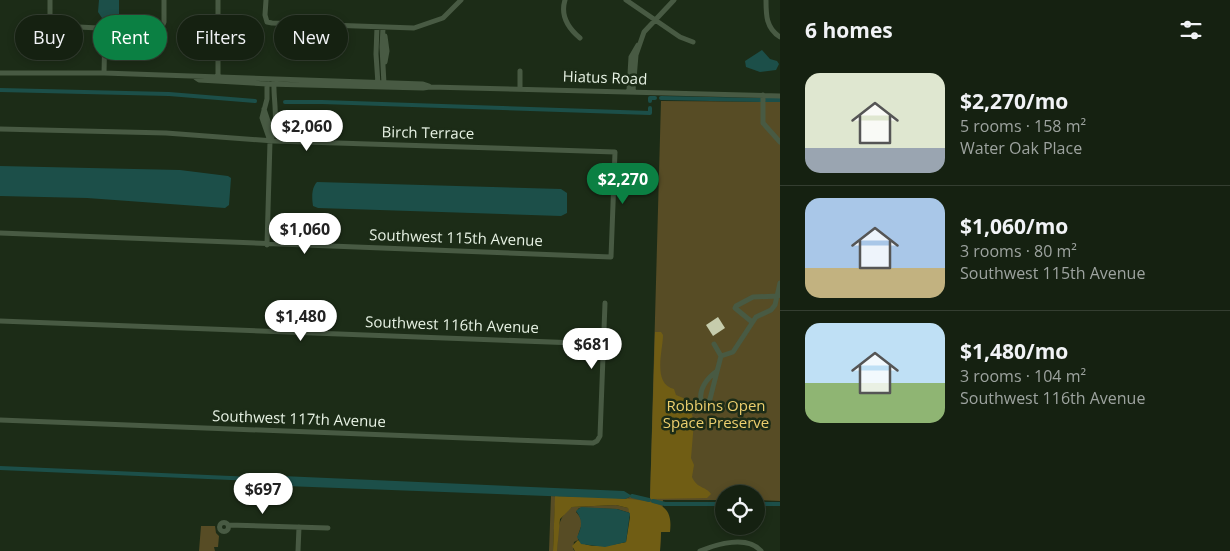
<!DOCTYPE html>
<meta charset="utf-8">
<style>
:root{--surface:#152111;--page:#222e1f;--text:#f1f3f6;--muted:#9da39f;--line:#343e31;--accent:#0b8043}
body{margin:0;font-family:"Open Sans",sans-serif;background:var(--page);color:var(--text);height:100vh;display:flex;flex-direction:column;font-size:19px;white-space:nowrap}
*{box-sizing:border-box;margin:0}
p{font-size:16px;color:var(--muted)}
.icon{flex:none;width:28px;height:28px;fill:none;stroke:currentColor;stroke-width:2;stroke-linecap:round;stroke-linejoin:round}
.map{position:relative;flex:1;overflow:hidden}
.panel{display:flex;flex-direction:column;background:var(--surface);width:450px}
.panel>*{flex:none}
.guide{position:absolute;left:15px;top:15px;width:475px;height:45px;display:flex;gap:10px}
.tools{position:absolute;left:715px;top:485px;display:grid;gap:10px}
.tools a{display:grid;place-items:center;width:50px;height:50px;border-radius:50%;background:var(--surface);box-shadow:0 2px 8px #0003,0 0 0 1px var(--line);font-size:25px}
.price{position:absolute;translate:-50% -42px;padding:0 11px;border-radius:18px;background:#fff;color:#222;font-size:16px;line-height:32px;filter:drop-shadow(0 1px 2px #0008)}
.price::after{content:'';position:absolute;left:50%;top:30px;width:15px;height:11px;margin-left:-8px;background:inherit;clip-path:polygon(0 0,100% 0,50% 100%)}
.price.on{background:var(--accent);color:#fff}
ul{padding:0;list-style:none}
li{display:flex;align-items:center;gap:15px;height:125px;padding:0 25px}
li+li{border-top:1px solid var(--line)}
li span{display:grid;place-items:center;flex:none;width:140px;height:100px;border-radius:15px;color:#555}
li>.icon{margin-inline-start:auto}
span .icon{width:60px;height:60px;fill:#fffc;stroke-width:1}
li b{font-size:21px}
h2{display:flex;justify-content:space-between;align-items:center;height:60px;padding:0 25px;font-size:21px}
.chip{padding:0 18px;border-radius:22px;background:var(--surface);box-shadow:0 2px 8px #0003,0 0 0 1px var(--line);font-size:18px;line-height:45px}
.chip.on{background:var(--accent);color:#fff}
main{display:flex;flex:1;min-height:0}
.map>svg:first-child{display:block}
.green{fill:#574c25}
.forest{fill:#705d14}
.water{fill:#1c4f49}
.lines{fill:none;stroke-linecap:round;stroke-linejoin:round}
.canal{stroke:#1c4f49;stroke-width:4}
.building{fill:#c6ccac}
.minor{stroke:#485a43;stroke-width:5}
.labels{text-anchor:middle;stroke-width:5;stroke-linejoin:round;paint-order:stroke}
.street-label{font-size:15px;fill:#e7f2e4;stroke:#1c2c17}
.park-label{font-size:15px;fill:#eccf6e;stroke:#1c2c17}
</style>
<main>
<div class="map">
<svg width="780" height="551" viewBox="0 0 780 551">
<rect width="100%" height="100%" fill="#1c2c17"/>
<path class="green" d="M661,101L780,102V501L756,500V494H724V500H663L660,551L640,511L626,504L555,505L553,551H549L551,496L625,499L632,496L650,499Z
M616,505L628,508L630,513L617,509L579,508L576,512C588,525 577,528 578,540L574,542L573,549L575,551H557C558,534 556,517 572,507Z
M201,526H215L216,533L219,536L218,547H214L215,551H199Z"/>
<path class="forest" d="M655,332H661L663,335C663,350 652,384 674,389L676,395L688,400L694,422L691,458L694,465L692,477C697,489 706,486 711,494L707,498L650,499Z
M555,496C576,497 650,496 663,507C671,513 671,523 670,532H661L660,551H575L572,546L578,540C588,550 613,545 626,542L630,517L628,508L616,505L572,507L560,519L557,551H553Z"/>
<path class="water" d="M99,0H119V18L117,20L102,18L98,12Z
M762,50L770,59L777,61L779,64L776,70L760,72L746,67L745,61Z
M0,166L180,170L228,176L231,178L229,205L225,208L87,198L0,196Z
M317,182L561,189L567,193V213L561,216L318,208L313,206C312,199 311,188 317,182Z
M259,475L624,491L632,496L625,499L259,485L254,479Z
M581,507L617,509L630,513L626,542L605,547L581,544L577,537C582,527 583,520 576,511Z"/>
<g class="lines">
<path class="canal" d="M0,90L169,94L255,101
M661,98L761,100
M766,100H780
M650,101V98H655
M285,102H322L650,113V108
M0,468L254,479
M632,496L649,500
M653,501L665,504H724
M756,504H780"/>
</g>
<path class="building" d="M718,317L725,328L713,336L706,325Z"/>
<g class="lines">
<path class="minor" d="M50,0V17L53,24L60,26L155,31L161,29L164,22V0
M266,0L265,15L267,22L272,23L414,28L443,18L461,0
M565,0C560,16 568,28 580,38
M626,0L680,37L693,42
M766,0C766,15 766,28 780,37
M377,27L376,54L378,84
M383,28L382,47L384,84
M385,36L387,51L385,62
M0,73H104L423,84L429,86
M104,73L105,29
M196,78L199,80L267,84L423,88L430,87L780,96
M218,78V0
M520,88V71
M629,91L631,57L638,45
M633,91L636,55L644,32L674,0
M763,95V123L780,142
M264,109L269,124V134
M0,129L166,133L274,141L615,152L611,257L0,233
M270,141C280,127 273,100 274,82
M267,245L270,141L262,118L267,99V82
M0,321L603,344
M752,322L735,308L736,306L753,297L778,296
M714,344L721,356
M717,371C707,378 697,391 702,403H707L710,399L721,356L733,352L756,317L771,310L775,305L780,283
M0,420L593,443L597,441L600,436L605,303
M219.5 527a4.5 4.5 0 1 1 9 0a4.5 4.5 0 1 1-9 0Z
M228,525L328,528
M298,551L299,527
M700,551C717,544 747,535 761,551"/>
</g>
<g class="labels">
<g class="street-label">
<text transform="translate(605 78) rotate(2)" y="5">Hiatus Road</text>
<text transform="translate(428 133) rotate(1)" y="5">Birch Terrace</text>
<text transform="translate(456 238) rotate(2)" y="5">Southwest 115th Avenue</text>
<text transform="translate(452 325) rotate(2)" y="5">Southwest 116th Avenue</text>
<text transform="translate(299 419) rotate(2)" y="5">Southwest 117th Avenue</text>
</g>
<g class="park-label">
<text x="716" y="411">Robbins Open<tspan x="716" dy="17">Space Preserve</tspan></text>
</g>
</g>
</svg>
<div class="tools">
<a><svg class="icon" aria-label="locate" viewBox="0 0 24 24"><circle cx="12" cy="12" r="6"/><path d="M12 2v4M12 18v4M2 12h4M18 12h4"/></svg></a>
</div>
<b class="price" style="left:307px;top:152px">$2,060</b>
<b class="price on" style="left:623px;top:205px">$2,270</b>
<b class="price" style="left:305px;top:255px">$1,060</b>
<b class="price" style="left:301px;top:342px">$1,480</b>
<b class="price" style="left:592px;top:370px">$681</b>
<b class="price" style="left:263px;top:515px">$697</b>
<div class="guide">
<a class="chip">Buy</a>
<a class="chip on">Rent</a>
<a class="chip">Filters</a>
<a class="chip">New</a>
</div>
</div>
<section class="panel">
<h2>6 homes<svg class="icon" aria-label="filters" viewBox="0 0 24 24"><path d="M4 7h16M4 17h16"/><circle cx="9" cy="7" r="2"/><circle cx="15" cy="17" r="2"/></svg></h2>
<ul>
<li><span style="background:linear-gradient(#dfe7d0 75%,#9aa5b1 0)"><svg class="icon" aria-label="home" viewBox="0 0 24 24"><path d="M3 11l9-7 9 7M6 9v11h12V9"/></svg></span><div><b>$2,270/mo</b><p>5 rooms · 158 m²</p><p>Water Oak Place</p></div></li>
<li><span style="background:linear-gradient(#a9c7e8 70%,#c2b280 0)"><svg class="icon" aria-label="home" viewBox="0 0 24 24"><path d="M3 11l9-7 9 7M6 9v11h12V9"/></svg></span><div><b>$1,060/mo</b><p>3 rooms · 80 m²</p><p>Southwest 115th Avenue</p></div></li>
<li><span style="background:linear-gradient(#bfe0f5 60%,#8fb573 0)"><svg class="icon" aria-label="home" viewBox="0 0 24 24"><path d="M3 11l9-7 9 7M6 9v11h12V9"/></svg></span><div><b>$1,480/mo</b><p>3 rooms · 104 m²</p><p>Southwest 116th Avenue</p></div></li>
</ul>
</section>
</main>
